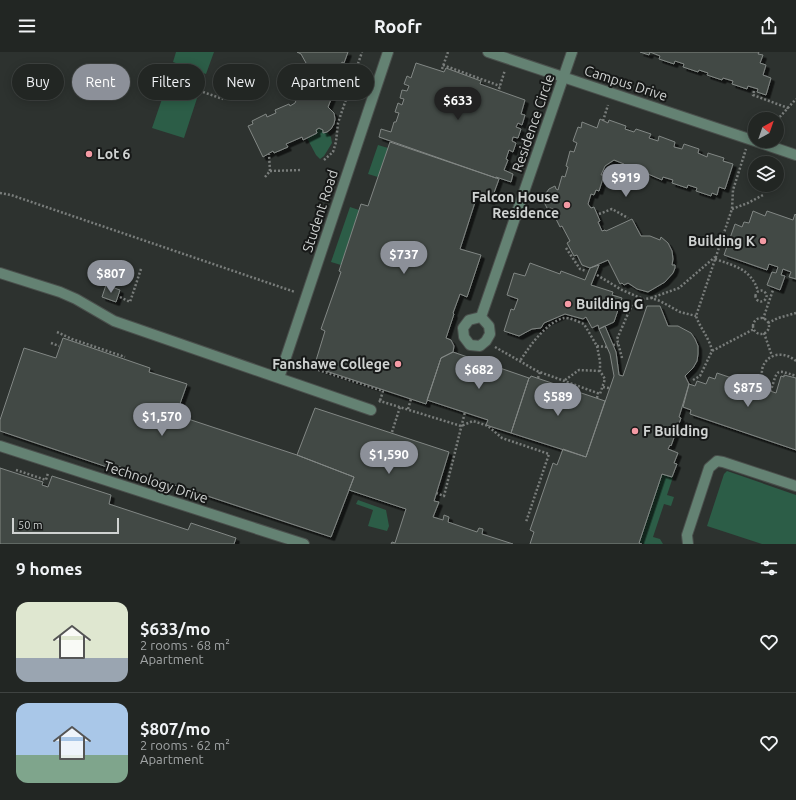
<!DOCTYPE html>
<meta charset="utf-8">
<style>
:root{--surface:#222623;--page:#2e3230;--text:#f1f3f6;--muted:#a2a5a6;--line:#3f4341;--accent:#8c9099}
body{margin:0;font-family:Ubuntu,sans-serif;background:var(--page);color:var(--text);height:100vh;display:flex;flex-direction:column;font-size:15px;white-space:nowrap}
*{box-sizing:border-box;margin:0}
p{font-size:13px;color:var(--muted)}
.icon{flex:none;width:22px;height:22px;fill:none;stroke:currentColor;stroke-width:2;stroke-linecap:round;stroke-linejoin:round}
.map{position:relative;height:492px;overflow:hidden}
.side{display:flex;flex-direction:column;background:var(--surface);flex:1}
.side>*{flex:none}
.guide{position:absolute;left:12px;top:12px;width:400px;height:36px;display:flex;gap:8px}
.needle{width:26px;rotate:40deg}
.controls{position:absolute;left:748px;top:60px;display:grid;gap:8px}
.controls a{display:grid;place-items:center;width:36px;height:36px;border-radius:50%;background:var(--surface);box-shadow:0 2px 10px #0003,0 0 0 1px var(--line);font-size:20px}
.scale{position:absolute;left:12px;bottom:10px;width:107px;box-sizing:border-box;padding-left:4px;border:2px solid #cfd2d1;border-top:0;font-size:11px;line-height:14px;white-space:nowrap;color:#cfd2d1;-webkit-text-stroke:3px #171918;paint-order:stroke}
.price{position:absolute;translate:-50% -34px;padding:0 9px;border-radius:14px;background:var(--accent);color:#fff;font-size:13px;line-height:26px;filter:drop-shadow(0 1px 2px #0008)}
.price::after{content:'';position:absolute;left:50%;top:24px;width:12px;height:9px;margin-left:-6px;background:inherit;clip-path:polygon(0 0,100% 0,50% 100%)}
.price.selected{background:#222;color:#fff}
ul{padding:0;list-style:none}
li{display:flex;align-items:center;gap:12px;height:100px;padding:0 16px}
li+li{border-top:1px solid var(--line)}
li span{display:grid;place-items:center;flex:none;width:112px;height:80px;border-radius:12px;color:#555}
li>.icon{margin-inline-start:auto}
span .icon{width:48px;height:48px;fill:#fffc;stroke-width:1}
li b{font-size:17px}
h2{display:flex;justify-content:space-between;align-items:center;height:48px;padding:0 16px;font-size:17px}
.chip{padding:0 14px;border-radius:18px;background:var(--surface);box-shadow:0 2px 10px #0003,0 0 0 1px var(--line);font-size:14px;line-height:36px}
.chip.selected{background:var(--accent);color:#fff}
header{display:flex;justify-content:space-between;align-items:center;height:52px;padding:0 16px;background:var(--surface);font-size:18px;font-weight:700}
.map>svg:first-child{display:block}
.green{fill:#2c5d47}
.building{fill:#434845;stroke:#818784;filter:url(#shadow)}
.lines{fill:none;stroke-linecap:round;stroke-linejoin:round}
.minor-casing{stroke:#4a4f4c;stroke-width:12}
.path{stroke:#797d7b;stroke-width:2.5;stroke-dasharray:2 2;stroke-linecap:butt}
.minor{stroke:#648273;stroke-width:10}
.poi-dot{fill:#f49aa4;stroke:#171918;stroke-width:1.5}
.labels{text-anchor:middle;stroke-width:4;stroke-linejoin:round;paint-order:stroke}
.street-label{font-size:14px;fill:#cfd2d1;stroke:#171918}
.poi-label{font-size:14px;font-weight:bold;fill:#cfd2d1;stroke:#171918;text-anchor:start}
</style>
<header><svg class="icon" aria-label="menu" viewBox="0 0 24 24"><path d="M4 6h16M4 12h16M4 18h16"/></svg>Roofr<svg class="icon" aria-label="share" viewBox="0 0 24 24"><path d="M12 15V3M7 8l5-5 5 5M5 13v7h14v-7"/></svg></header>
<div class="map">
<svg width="796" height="492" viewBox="0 0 796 492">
<defs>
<filter id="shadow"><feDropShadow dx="3.5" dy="3.5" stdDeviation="0" flood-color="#0009"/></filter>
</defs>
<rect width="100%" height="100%" fill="#2d322f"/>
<path class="green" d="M176,0H214L206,22L173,10Z
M172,18L203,28L184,86L152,76Z
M319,76L323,78V81L327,80L331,85L332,91L324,104L320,107L316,103L307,86L317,81L316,78Z
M378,93L388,96L378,125L368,122Z
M350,155L359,158L341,213L331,210Z
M727,419L796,443V492H762L707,474L724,422Z
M662,422L673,425L667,443L674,445L671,454L664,452L653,485L660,487L663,492H644L635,489Z
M358,448L386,458L389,474L387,479L368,474L373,458L356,452Z"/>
<path class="building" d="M297,0H348L344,11L342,10L341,13L338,20L341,21L335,35L333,34L329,44L332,45L328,55L334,61L335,67L334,72L331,77L327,80L323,81V78L319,76L316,78L317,81L303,88L302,85L286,92L288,95L274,101L273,99L263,105L248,74L253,72L252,69L266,62L267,65L276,61L275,58L289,52L290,54L295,51L299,41L295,40L297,36L294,35L299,20L302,21L306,11L301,2Z
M640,0H759L758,2L763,3L760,11L766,13L763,23L771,26L766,43L757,40L758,37L748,34L747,37L732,32L733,29L723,26L722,28L707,23L708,21L699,18L698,20L683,15L684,12L675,9L674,12L659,7L660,4L650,0L649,3Z
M416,11L444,20L446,16L481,29L480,32L525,48L521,62L525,63L522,73L518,71L516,75L521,77L518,86L513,85L512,89L516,91L513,100L509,98L506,107L508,108L504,118L513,122L511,130L496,125V126L379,85L381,77L391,80L394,70H396L399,61L395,60L398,51L402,53L404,47L400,46L402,38L407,39L409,34L404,32L407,24L411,26Z
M600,67L608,71L609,68L626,74L625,77L634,80L636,77L651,82L649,86L658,89L659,84L675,90L674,95L682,97L684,92L699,97L698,101L707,105L708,101L724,106L723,109L733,112L725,137L719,135L717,143L712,141L711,144L696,139L697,136L688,133L687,136L672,131L673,128L663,125L662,128L648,122V121L639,117L638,119L623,115L624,112L614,108L605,114L601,123H604L599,139L596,138L594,143L591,142L588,152L591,156L594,155L600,169L598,170L602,179L605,178L606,179L632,167L641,184H650L660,188L661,185L668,191L672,199L673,207L672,213H675V216L673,221L665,230L648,240L637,237L628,231L624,233L622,231L620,232L608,208L590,216L582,213L577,203L574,204L567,191L570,189L562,174L560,175L553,161L555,160L554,157L550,156L548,158L544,150L546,141L549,137L555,134L556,137L558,138L562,124L565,125L568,115L566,114L570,99L574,100L577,91L573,89L578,75L581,76L582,70L597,76Z
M390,90L499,127L491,149L477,144L460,197L481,203L467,245L460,242L453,261L454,262L446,286L451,288L454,294L453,300L441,306L426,352L314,315L325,279L321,277L341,220L339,219L361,152L368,154Z
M753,159L765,164L767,159L793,168L795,162L796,163V227L789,225L791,220L783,217L781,223L785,224L780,238L767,233L772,220L776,221L778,215L769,212L767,218L724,203L735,172L742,175L744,170L749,171Z
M530,211L560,222L561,219L585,228L590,216L599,213L591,233L613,240L612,243L622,246L614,270L599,277L598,273L592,276L586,265L583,267L565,262L544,271L541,276L532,277L519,284L504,279L511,257L514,258L518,247L507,243L514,221L525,224Z
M106,233L120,238L116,250L102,245Z
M647,254H660L668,274H678L691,281L695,287L698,294V302L697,309L693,316L685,324L689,332L679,365L681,366L671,394L670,393L668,397L678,401L674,411L677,412L672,425L662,422L639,491L642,492H530L534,480L530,478L553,411L557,413L563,397L586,405L614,324L610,302L599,277L605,274L616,300L619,323L623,324Z
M63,286L150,316L149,320L187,332L176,363L297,403L354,425L331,485L117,414L116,418L0,379V368L24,296L56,306Z
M453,300L529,326L511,381L486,373L488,368L427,348L441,306Z
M717,321L776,341L781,324L784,325V323L796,326V398L690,362L691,358L683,355L689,332L695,334L697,329L706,332L709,325L715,327Z
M531,324L605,349L586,405L511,381L529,326H530Z
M315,356L449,400L434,449L439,450L433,465L443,468L444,463L449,465L448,470L477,480L479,476L483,477L482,482L513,492H391L392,490L395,491L406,457L349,438L354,425L297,403Z
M0,416L43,430L42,433L48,435L52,424L111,443L109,452L188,478L191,471L236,486L234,492H0Z"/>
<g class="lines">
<defs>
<path id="minor" d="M488,0L755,89
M755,89L796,103
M0,221L60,240L76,247L114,269L371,358
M481,265L489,274L490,282L486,289L480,294L470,293L464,285L463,276L469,268L481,265L572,0
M279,326L388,0
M0,394L304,492
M688,492L687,483L709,416L717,409L723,410L796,434"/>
</defs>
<use href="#minor" class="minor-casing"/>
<path class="path" d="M443,13L500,34
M442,17L448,0
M499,37L505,18
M754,39L753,43L788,56
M203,40L223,47
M777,68L796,47
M603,69L608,53
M324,108L333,100L336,90L338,71L362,0
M270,119L302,118
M265,125L270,119L269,102
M0,141L11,143L295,240
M732,157L748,151L763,143
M599,162L612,157L628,166
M566,196L580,217L586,219
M715,207C735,214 751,217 758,239
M597,223L622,238L643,247
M755.5 244a5.5 5.5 0 1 1 11 0a5.5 5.5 0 1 1-11 0Z
M120,245L130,250L141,217
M651,246L679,236L715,205
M753 274a8 8 0 1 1 16 0a8 8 0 1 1-16 0Z
M763,267L773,238
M768,271L778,266L796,261
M57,280L72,287L125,305
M764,281L772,304
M51,291L59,294
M613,293L618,292
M597,294L607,295
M495,295L537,319L600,342L605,327L600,319V309L597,294L584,272C579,270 569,265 564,266C546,270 529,295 520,309
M712,299C710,287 700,276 696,264L732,157L733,138L746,97
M622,306L617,287L630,257L635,252L644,247L651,246L660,249L680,260L696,264
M796,309C773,290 748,318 771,338C778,317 775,317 796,324
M304,311L309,315L383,339L380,349
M538,326L540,320
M565,328L579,318L600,319
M693,328L700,324L712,299L754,277
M603,335L609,336
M597,346L598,341
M379,350L380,349L461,374L473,369L488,374L502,386L549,402L526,470
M408,357L411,347
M392,380L400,355
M16,418L46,428L48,421
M436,441L444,444L465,360"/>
<use href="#minor" class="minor"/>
</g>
<g class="poi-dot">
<circle cx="89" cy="102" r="4"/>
<circle cx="567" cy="153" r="4"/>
<circle cx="763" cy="189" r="4"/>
<circle cx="568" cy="252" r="4"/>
<circle cx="398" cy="312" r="4"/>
<circle cx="635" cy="379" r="4"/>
</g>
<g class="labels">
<g class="street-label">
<text transform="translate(626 31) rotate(18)" y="5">Campus Drive</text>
<text transform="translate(533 71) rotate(-71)" y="5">Residence Circle</text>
<text transform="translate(320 159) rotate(-72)" y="5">Student Road</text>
<text transform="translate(156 430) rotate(18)" y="5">Technology Drive</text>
</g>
<g class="poi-label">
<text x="97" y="107">Lot 6</text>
<text x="559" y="150" text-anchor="end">Falcon House<tspan x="559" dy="16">Residence</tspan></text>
<text x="755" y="194" text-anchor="end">Building K</text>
<text x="576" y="257">Building G</text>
<text x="390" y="317" text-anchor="end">Fanshawe College</text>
<text x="643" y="384">F Building</text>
</g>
</g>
</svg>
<div class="controls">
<a><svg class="needle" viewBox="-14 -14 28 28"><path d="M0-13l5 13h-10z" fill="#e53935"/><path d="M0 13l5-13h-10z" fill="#a2a5a6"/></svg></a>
<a><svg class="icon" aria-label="layers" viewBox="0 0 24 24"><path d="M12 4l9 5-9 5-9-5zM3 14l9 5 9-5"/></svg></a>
</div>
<div class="scale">50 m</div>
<b class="price selected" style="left:458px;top:69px">$633</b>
<b class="price" style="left:626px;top:146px">$919</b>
<b class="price" style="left:404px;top:223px">$737</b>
<b class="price" style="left:111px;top:242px">$807</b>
<b class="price" style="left:479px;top:338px">$682</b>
<b class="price" style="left:748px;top:356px">$875</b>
<b class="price" style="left:558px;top:365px">$589</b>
<b class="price" style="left:162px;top:385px">$1,570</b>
<b class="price" style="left:389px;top:423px">$1,590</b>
<div class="guide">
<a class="chip">Buy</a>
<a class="chip selected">Rent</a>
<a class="chip">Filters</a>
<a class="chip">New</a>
<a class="chip">Apartment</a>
</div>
</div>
<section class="side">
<h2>9 homes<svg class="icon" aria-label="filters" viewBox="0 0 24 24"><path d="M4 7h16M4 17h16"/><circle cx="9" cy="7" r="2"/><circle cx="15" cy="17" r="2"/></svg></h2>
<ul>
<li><span style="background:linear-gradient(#dfe7d0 70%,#9aa5b1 0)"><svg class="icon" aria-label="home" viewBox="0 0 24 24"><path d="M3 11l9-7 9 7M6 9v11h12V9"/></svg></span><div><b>$633/mo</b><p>2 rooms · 68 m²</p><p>Apartment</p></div><svg class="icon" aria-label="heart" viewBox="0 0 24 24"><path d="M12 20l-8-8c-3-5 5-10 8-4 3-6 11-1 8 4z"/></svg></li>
<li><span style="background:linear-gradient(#a9c7e8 65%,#7fa58c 0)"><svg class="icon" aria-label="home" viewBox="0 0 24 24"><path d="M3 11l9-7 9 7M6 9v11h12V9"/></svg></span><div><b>$807/mo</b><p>2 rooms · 62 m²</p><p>Apartment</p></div><svg class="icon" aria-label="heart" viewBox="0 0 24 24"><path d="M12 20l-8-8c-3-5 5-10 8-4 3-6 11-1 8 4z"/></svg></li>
</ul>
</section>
